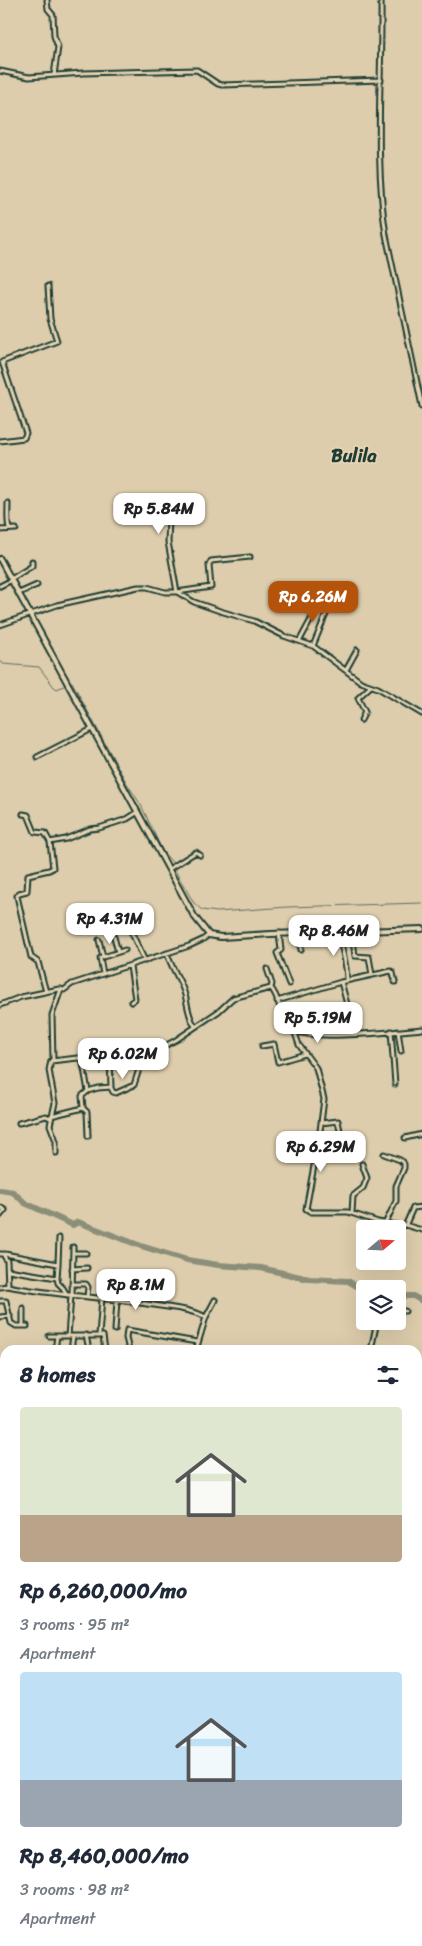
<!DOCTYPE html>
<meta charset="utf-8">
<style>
:root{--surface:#fff;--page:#f6f6f7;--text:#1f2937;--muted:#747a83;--accent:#b45309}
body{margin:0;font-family:Sriracha,sans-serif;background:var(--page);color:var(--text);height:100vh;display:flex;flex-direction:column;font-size:19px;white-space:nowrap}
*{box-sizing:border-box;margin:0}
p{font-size:16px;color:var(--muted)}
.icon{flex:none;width:28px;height:28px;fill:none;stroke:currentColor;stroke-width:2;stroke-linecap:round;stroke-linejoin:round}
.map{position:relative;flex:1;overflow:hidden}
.panel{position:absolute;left:0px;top:1345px;width:422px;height:601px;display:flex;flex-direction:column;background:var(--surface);border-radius:15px 15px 0 0;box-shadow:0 5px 20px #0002}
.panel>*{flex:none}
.needle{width:32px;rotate:71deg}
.fabs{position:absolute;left:356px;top:1220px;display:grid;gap:10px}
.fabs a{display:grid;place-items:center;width:50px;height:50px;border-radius:5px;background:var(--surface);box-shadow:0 5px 20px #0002;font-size:25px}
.price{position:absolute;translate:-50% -42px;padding:0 11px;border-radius:10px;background:#fff;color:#222;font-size:16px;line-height:32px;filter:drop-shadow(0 1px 2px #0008)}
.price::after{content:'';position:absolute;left:50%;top:30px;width:15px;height:11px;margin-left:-8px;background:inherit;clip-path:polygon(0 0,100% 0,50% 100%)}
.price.on{background:var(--accent);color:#fff}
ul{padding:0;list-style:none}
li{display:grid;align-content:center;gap:10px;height:265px;padding:0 20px}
li span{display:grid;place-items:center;height:155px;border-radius:5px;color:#555}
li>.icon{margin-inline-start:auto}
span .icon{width:90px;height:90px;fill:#fffc;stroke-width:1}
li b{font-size:21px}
h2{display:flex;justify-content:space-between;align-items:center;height:60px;padding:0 20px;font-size:21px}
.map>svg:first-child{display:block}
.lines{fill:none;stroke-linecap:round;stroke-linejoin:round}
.stream{stroke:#606e5d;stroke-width:1}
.river{stroke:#8b8e78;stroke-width:6}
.minor-casing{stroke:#1f3d34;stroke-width:7}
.tertiary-casing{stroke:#1f3d34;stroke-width:8}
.secondary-casing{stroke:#1f3d34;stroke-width:8}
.primary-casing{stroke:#1f3d34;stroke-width:9}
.minor{stroke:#e5d3b1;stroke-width:3}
.tertiary{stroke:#e5d3b1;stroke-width:4}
.secondary{stroke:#e5d3b1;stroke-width:4.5}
.primary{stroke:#e5d3b1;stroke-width:5}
.labels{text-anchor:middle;stroke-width:4;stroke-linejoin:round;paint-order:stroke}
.quarter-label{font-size:18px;font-weight:bold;fill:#1f3d34;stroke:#e5d3b1}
</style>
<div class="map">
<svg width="422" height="1946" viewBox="0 0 422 1946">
<rect width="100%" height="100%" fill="#ddcdac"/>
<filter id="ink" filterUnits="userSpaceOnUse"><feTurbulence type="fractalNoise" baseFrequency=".02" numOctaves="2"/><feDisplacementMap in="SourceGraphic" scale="10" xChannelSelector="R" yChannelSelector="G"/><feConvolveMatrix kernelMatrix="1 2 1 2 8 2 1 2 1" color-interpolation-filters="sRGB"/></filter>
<g filter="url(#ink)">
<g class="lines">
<path class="stream" d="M0,660L3,664L39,667L54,687L57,689L66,685
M70,683L72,682L126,782L141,805L163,852L172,862L177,874L194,903L202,910L217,912L288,907L422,903
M0,1529L5,1530
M0,1702H5
M418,1719L422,1721"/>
<path class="river" d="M0,1190L13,1192L25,1203L73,1225L78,1222L141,1246L187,1260L218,1265L261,1268L309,1279L348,1281L365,1291
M398,1296H413L422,1301"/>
<defs>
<path id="minor" d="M47,0L48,9L53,15L54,36L58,47L54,75
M381,0C382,78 374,158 386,235L422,406
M0,71L29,77L83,73L197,70L218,84L222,85L381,80
M0,441L24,438L26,433L2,362L57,341L50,319L48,286
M8,503C8,512 7,521 9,528
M197,510L184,512L169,519L168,542L177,592L211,587L209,565L211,561L250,557
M0,530L16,529
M11,579L32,566V561
M0,586L12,580
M19,593L37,585
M0,625L57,605L138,587H147L165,592H177L194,602L220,611L254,621L284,636L313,646L361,682L378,688L422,714
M300,640L314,614
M313,646L329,607
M346,670L357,650
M361,720L365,712L358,698L371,686
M37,757L92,729
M23,814L28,815L35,832L45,833L50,842L66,839L90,829L99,828L127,819L138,812
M169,869L196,852L200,855
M126,921L145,961
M352,931L355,956L369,957L372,975
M339,932C341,949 347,963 347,980
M279,933L281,950L277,953L289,984
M298,933L301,950
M114,937L118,952
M99,940L103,957
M167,953C171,968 181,980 185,995C188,1005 188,1017 195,1026
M130,966L135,999L131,1002
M267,969L272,984L271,988C281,999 279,1018 291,1029C305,1042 399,1031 422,1029
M103,974L100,958L125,950
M46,992L38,962L31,957L17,896L19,893L27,891L28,875L49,870L53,868L50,842
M277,1001L341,982
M0,1005L21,997L59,989L64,990L72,984L189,946L202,940L209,935
M391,1031L395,1084
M398,1031L401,1051
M295,1033L299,1045L316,1068L324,1099L319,1139L306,1209L311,1212H348L378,1222L402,1226L406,1224L413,1208L422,1207
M355,1034L341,982L391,971L393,973L395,982
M262,1046L274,1044L278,1062L305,1054
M110,1055L111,1088L113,1092L116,1093L134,1085L140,1066L138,1051
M53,1060L52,1015L61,989
M88,1091L98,1088L111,1087
M83,1108L87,1112L88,1136
M51,1116L83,1108L82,1096L88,1091L82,1058
M19,1123L46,1116L50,1118
M321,1123L338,1121L341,1136
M405,1138L422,1134
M56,1153V1141L50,1125L55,1103L49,1070L51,1061L159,1049L176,1040L219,1011L233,998L271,988
M384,1154L400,1160L404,1164V1168L396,1186V1201L385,1224
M0,1207L5,1210L0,1216
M352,1213L353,1196L363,1188L367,1178L362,1164
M405,1225L422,1230
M73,1253H86
M0,1254H3L7,1261L8,1286C57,1296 105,1297 154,1305C172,1308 190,1309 206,1317
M5,1254L58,1264L59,1238
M72,1269L87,1268
M8,1270L57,1278L58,1264
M57,1278L58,1283L63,1288L67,1295
M72,1284H86L88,1287L87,1297
M0,1287L8,1286
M72,1296L73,1247
M0,1301H6L11,1323L16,1326H27
M398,1311H405
M0,1317L10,1316
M23,1326V1308
M115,1330L118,1286
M86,1335L89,1350
M99,1335L103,1286
M49,1336H103L105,1350
M68,1336L71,1296
M55,1350L57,1336
M71,1350L73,1336
M129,1350L126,1338L127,1330L197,1342
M196,1350L206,1317L215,1300
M371,1350L377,1321
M0,1407L5,1408
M418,1462L422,1459
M0,1621H5
M418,1688L420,1669L422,1666
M418,1704H422
M418,1737L422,1734
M0,1834L3,1829
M0,1859L1,1860
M208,1943L220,1942
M290,1946L293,1941"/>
<path id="tertiary" d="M0,559L194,916L209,935L221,937L271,934L422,929
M0,1523L5,1524
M67,1941V1946
M124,1946L134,1941"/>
<path id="secondary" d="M0,1828L5,1831
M418,1888L422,1889"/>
<path id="primary" d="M0,1442L5,1444
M418,1616L422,1617"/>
</defs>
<use href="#minor" class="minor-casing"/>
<use href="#tertiary" class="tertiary-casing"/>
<use href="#secondary" class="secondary-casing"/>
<use href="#primary" class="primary-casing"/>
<use href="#minor" class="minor"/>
<use href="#tertiary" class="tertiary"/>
<use href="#secondary" class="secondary"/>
<use href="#primary" class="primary"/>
</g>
</g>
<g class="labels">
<g class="quarter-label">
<text x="354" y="462">Bulila</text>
</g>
</g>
</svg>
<div class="fabs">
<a><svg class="needle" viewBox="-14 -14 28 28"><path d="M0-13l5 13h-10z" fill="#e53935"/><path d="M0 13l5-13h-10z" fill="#747a83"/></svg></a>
<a><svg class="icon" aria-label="layers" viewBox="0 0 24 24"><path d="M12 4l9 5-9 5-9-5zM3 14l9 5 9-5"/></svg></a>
</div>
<b class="price" style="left:159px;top:535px">Rp 5.84M</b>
<b class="price on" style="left:313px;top:623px">Rp 6.26M</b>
<b class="price" style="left:110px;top:945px">Rp 4.31M</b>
<b class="price" style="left:334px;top:957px">Rp 8.46M</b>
<b class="price" style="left:318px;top:1044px">Rp 5.19M</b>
<b class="price" style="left:123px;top:1080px">Rp 6.02M</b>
<b class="price" style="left:321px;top:1173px">Rp 6.29M</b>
<b class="price" style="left:136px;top:1311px">Rp 8.1M</b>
<section class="panel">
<h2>8 homes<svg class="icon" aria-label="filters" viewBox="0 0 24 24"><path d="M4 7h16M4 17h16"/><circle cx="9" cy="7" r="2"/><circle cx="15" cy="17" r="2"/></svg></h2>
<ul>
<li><span style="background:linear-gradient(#dfe7d0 70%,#b9a48a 0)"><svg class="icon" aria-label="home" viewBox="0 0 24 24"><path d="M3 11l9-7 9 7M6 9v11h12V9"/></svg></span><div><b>Rp 6,260,000/mo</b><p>3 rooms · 95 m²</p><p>Apartment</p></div></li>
<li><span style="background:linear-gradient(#bfe0f5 70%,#9aa5b1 0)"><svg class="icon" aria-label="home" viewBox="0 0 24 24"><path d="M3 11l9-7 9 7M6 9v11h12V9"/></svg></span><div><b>Rp 8,460,000/mo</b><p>3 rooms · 98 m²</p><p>Apartment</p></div></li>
</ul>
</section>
</div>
